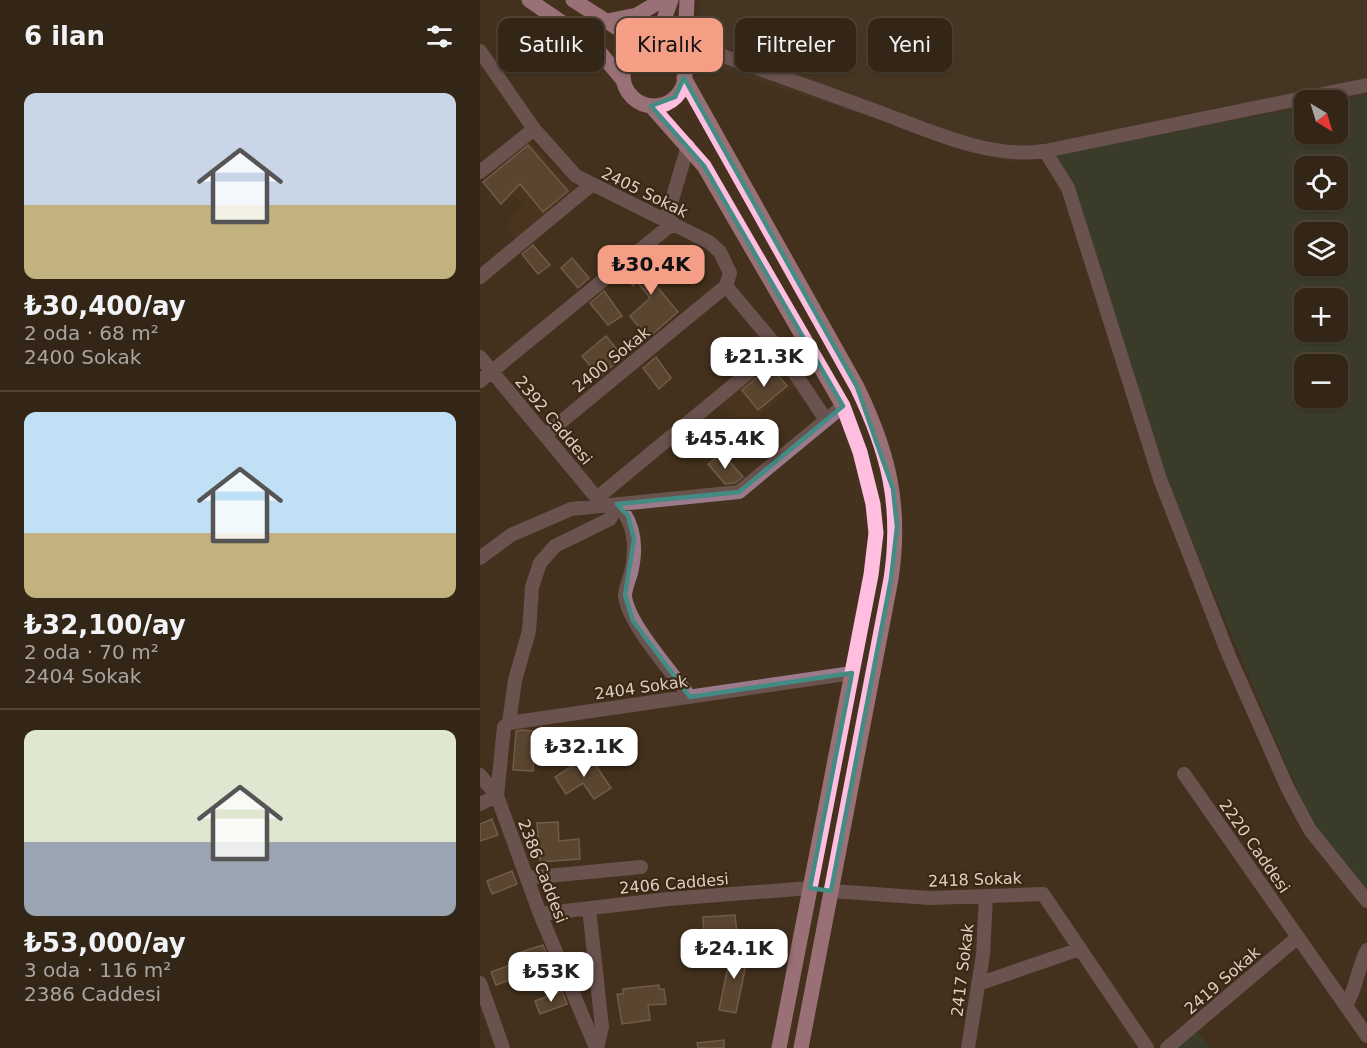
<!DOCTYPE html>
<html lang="tr">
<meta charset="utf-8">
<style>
:root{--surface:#332616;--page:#3e3223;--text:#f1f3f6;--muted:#a9a5a1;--line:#4e4335;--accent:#f49e86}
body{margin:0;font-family:"DejaVu Sans",sans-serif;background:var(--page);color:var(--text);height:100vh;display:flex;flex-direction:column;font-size:22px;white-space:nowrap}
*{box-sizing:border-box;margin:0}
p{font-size:20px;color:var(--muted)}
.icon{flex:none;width:33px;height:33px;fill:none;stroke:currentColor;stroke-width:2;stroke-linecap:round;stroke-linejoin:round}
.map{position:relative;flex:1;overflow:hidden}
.details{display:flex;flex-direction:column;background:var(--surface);width:480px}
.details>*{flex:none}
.top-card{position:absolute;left:18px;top:18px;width:570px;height:54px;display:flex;gap:12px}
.needle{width:39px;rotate:142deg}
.controls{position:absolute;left:814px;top:90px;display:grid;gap:12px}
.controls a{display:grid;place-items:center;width:54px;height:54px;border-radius:12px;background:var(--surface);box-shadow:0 2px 4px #0004,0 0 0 2px var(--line);font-size:30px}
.price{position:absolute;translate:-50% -51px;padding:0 14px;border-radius:12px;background:#fff;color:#222;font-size:20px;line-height:39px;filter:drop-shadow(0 2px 3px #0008)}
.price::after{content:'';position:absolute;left:50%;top:36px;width:18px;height:14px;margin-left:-9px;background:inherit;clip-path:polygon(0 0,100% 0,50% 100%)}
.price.on{background:var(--accent);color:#111}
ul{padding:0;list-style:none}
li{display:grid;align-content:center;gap:12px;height:318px;padding:0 24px}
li+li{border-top:2px solid var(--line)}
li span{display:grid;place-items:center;height:186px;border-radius:12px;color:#555}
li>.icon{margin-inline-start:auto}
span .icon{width:108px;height:108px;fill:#fffc;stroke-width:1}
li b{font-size:26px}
h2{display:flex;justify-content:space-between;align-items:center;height:72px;padding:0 24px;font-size:26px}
.chip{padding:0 21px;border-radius:12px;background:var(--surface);box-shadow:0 2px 4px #0004,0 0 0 2px var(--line);font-size:21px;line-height:54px}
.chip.on{background:var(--accent);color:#111}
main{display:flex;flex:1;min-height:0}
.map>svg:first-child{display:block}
.commercial{fill:#473c2c}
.built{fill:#50381e}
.green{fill:#32473b;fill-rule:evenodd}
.building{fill:#745e48;stroke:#a58e78;stroke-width:1.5}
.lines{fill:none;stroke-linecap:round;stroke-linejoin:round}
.minor{stroke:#9a7a8b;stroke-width:14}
.major{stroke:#ffbde0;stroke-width:15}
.marked{fill:none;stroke:#428c84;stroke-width:4.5;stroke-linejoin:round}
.labels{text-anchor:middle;stroke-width:4.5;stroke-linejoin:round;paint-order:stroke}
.street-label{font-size:16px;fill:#dcd0c5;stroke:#3a2714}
</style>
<main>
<section class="details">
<h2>6 ilan<svg class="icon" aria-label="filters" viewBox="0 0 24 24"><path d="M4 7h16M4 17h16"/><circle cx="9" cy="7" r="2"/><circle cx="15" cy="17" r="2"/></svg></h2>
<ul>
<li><span style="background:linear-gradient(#c9d6e8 60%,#c2b280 0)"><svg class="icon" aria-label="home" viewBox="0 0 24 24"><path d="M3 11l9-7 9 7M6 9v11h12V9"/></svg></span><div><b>₺30,400/ay</b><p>2 oda · 68 m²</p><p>2400 Sokak</p></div></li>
<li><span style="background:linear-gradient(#bfe0f5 65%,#c2b280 0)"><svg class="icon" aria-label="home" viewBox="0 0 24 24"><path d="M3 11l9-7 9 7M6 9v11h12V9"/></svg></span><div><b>₺32,100/ay</b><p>2 oda · 70 m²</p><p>2404 Sokak</p></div></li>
<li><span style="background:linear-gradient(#dfe7d0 60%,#9aa5b1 0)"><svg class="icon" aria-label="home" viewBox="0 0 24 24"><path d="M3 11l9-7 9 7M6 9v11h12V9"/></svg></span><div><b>₺53,000/ay</b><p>3 oda · 116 m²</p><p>2386 Caddesi</p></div></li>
</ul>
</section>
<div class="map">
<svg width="887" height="1048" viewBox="0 0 887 1048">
<rect width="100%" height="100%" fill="#44321e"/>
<path class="commercial" d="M221,0H887V95L856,100H825V106L528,162L216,61V32Z"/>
<path class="built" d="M47,142L52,143L92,185L95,192L37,240L27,228L33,215L43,206L12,168Z
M298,359L315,387L263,429L239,401L290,360Z"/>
<path class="green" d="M887,95V898L833,828L685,477L569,154L825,107V134H858V101ZM825,166H858V200H825ZM825,232H858V266H825ZM825,298H858V332H825ZM825,364H858V398H825Z
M717,1031L731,1048H697Z"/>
<path class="building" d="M48,145L88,191L63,212L40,184L21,204L3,182Z
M53,245L70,265L58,274L42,254Z
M172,252L188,272L174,283L198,312L168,338L150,316L170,298L157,282L153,286L144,275Z
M92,258L109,278L98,288L81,268Z
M124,291L142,316L128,325L110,303Z
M126,336L143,357L119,377L102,356Z
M176,357L191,378L179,389L163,368Z
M290,366L307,386L278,410L262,390Z
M242,453L263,477L255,483L245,484L228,464Z
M42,730L75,733L74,753L54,752L53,771L33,770L36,731Z
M109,755L131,788L114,799L103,783L86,794L75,777Z
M12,819L18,835L0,841V824Z
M78,822L79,841L99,839L100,859L60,862L57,823Z
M32,871L37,884L12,894L7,881Z
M255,915L257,933L224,935L223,917Z
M63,945L76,977L51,986L38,953Z
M252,947L269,950L256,1013L239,1010Z
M28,966L33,979L16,985L11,972Z
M179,985V989H184L186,1004L168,1005L170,1020L142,1024L137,994H143V989Z
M82,991L87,1004L60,1014L55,1001Z
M244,1040V1048H218L217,1043Z"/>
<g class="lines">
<path class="minor" d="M203,42C264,63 324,85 385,107C440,126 505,160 565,151L588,188L680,479L749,656L808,789L830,830L887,901
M0,51L54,129L96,176L229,242L240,252L250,273L246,286L298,348L346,420
M565,151L887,85
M0,172L54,129
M186,220L208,146
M0,277L111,185
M0,357L121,503
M0,381L193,223
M65,435L246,286
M117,498L298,348
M0,558L31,535L91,509L259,492L363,406
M29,723L35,680L49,631L52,587L60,563L75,546L130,519L137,504C155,523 157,548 151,573C149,580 145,589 145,596C148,624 192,672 210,697
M704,774L887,1036
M0,775L17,796L60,914L116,1048
M0,804L17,796L24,727L29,723L372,673
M47,878L161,867
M351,891L450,898L563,894L667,1048
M109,908L122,1027L117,1048
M60,914L188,899L330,888
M0,983L23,1048
M498,984L600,949
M866,1005C877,988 877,969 887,950
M488,1048L503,955L506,896
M687,1048L818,937"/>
<path class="major" d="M49,0L112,43L143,80
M93,0L164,45
M127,21L157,15L182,0
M175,44L191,0
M143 75a31 31 0 1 1 62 0a31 31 0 1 1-62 0Z
M204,65L207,0
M204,78L377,387C409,453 422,506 411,579L321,1048
M171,106L224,166L363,406L380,452L393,504L396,533L391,575L299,1048"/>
</g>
<path d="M0 0H887V1048H0ZM204,78L377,387L413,489L417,527L411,579L351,891L330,888L372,673L210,697L153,621L145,595L154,539L148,516L137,504L259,492L363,406L224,166L171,106L195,97Z" fill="#44321e" fill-opacity=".55" fill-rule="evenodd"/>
<path class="marked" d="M204,78L377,387L413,489L417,527L411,579L351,891L330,888L372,673L210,697L153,621L145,595L154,539L148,516L137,504L259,492L363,406L224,166L171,106L195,97Z"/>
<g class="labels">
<g class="street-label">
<text transform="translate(165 192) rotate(26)" y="6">2405 Sokak</text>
<text transform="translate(131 359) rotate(-39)" y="6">2400 Sokak</text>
<text transform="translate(74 420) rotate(50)" y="6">2392 Caddesi</text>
<text transform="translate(161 687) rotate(-8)" y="6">2404 Sokak</text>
<text transform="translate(775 846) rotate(55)" y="6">2220 Caddesi</text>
<text transform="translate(63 871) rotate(69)" y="6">2386 Caddesi</text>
<text transform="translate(495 879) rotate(-2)" y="6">2418 Sokak</text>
<text transform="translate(194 883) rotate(-5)" y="6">2406 Caddesi</text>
<text transform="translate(482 970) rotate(-83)" y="6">2417 Sokak</text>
<text transform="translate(742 980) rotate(-41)" y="6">2419 Sokak</text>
</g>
</g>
</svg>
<div class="controls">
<a><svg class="needle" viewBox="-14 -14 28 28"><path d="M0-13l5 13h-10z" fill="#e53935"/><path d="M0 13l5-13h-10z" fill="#a9a5a1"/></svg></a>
<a><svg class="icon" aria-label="locate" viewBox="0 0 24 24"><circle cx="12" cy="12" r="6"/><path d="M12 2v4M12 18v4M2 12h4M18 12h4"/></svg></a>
<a><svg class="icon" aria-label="layers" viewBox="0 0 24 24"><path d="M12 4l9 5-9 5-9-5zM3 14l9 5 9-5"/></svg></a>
<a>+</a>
<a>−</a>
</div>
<b class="price on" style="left:171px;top:296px">₺30.4K</b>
<b class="price" style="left:284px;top:388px">₺21.3K</b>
<b class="price" style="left:245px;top:470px">₺45.4K</b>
<b class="price" style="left:104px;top:778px">₺32.1K</b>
<b class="price" style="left:254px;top:980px">₺24.1K</b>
<b class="price" style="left:71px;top:1003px">₺53K</b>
<div class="top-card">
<a class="chip">Satılık</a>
<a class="chip on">Kiralık</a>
<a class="chip">Filtreler</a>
<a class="chip">Yeni</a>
</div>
</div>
</main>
